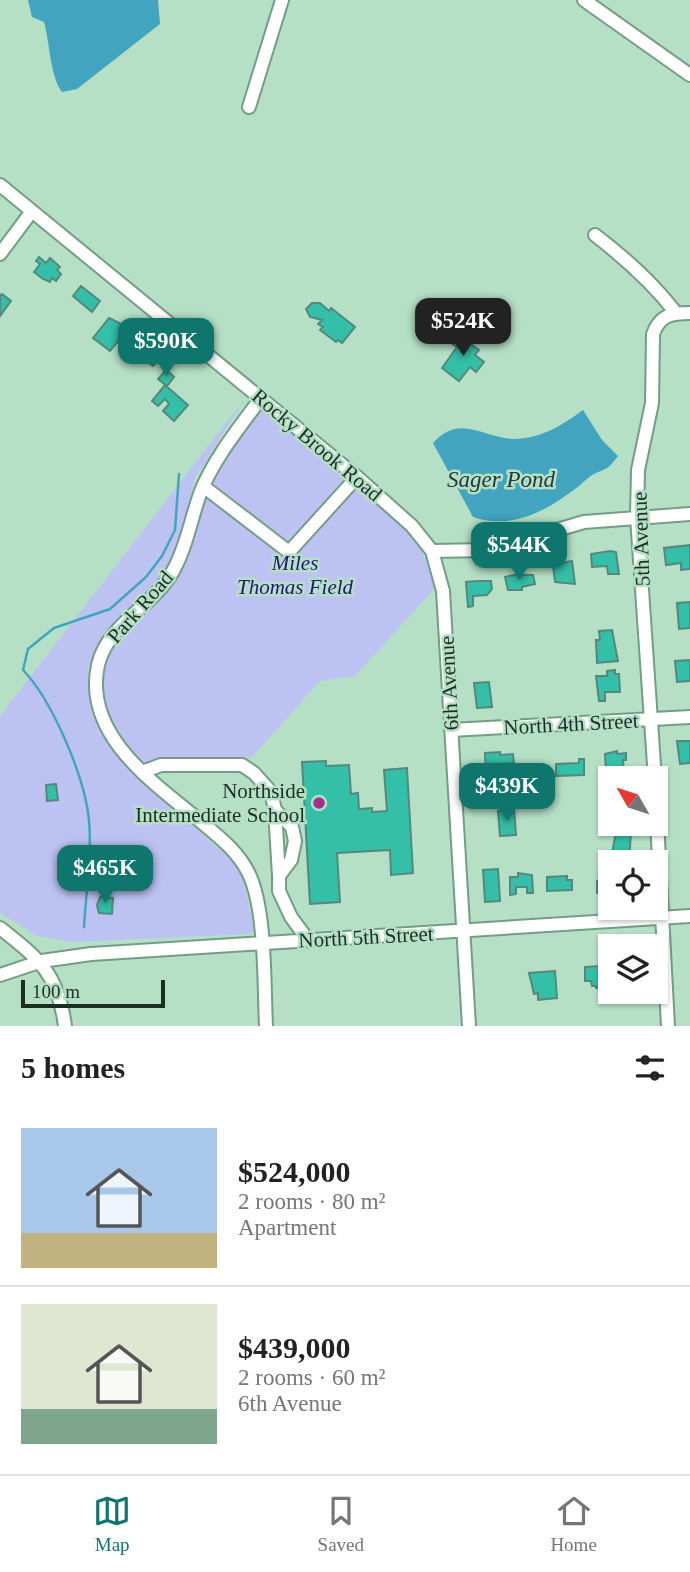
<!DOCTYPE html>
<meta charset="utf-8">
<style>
:root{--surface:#fff;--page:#f2f2f2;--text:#222;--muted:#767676;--line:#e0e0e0;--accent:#0f766e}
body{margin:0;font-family:"Times New Roman",serif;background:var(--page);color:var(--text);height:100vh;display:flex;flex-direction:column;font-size:26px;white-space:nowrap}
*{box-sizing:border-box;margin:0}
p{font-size:23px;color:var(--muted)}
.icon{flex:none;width:38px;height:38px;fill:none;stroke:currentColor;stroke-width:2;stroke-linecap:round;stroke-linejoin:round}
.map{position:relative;height:1026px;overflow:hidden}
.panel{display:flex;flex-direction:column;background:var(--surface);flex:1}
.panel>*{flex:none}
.needle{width:46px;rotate:309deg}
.buttons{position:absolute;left:598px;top:766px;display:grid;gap:14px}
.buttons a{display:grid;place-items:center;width:70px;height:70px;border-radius:0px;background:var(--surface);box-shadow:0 2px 5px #0004;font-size:35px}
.scale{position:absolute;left:21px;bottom:18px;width:144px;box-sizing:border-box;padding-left:7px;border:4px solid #1d2e24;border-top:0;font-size:19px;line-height:24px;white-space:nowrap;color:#1d2e24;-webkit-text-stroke:5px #b5e0c6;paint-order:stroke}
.price{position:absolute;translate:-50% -60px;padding:0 16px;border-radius:14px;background:var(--accent);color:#fff;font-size:23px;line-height:46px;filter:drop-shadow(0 2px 4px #0008)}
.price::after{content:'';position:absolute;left:50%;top:42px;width:21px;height:16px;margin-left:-10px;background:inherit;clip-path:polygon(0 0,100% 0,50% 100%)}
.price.on{background:#222;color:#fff}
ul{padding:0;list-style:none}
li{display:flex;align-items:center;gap:21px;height:175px;padding:0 21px}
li+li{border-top:2px solid var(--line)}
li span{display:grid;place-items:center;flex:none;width:196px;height:140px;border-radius:0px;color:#555}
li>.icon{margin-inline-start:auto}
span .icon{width:84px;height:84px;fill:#fffc;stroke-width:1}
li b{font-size:30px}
h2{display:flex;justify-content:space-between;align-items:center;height:84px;padding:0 21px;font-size:30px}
.dock{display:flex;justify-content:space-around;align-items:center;height:98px;border-top:2px solid var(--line);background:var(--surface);font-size:19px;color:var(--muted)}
.dock a{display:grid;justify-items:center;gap:4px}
.dock .on{color:var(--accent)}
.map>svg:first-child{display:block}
.green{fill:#bcc3f2}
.water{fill:#42a4be}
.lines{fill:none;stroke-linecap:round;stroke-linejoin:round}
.stream{stroke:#42a4be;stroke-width:2.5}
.building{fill:#34c0a8;stroke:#54887c;stroke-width:2}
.minor-casing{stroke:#739d84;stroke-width:16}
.minor{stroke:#fff;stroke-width:12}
.poi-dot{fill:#a32f8a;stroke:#b5e0c6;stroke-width:2.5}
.labels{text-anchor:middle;stroke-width:5;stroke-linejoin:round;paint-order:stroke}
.street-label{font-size:21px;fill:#1d2e24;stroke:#b5e0c6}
.park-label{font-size:21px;font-style:italic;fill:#221575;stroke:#b5e0c6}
.poi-label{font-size:21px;fill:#1d2e24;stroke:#b5e0c6;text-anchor:end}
.water-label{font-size:23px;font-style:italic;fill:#21383e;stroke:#b5e0c6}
</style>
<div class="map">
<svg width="690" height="1026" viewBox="0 0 690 1026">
<rect width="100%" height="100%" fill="#b5e0c6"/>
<path class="green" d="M246,397L195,478L179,542L164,572L149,592L105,631L88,668L92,714L124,763L241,869L254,929L251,934L73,942L37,936L0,913V716Z
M262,407L392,514L413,535L425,557L435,588L355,676L320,681L252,757L144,762L117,735L105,705L102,679L107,655L120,634L166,593L185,562L210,482Z"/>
<path class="water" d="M28,0H158L160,24L77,89L62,92C50,76 50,43 44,22L32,17Z
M583,410L602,440L618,456C606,472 607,467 592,475C586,479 581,485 575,489C545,512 510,530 473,517L433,443C460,413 482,438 514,439C540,439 563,425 583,410Z"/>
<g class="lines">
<path class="stream" d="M84,927C86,892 92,854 89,820C85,777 52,700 23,670L28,649L54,628L110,609L146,577L162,556L175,530L179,474"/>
</g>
<path class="building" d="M39,257L46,263L50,258L60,267L57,270L61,274L56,281L52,278L50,282L43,279L34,272L40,264L36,261Z
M81,286L100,301L92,312L73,296Z
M2,294L11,301L0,316V296Z
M312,303H320L329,311L331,308L355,327L342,343L338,340L336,342L320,330L323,327L318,324L322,320L310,317L306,309Z
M109,318L123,325L121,328L126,332L110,351L93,338Z
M459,333L474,342L472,345L479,350L475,355L484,362L476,372L470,367L459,381L442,368L457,347L451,343Z
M143,341L160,358L153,366L139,355L133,362L125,356L136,342L139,345Z
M166,370L174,377L167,386L158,379Z
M165,385L188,405L174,421L163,411L169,404L165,399L158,406L152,401Z
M690,545V569L681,570V563L666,565L664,548Z
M610,551L616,552L619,574H608L607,566L592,567L591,554Z
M572,561L575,584L555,582L553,565Z
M513,575H533L535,584L522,587V590H508L505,577Z
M477,581H491L492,589L487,595L473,596V606L468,607L466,582Z
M690,602V628L679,629L677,603Z
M612,630L618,661L597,663L596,640H600L599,631Z
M690,660V681L677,682L675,661Z
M615,670V674H619L620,692H605V701H599L596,676H607V671Z
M489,682L492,707L477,708L474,683Z
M677,741H690V763L680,764Z
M617,751V754L626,753V760H623L624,773L606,771L605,754Z
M500,752V755L513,754L514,763L500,764L501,775L486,776L485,753Z
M579,759H584V775L556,776V764L579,763Z
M326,761V766L349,765L351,794L358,793L359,809L372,808V812L387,811L384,770L407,768L413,873L391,875L390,850L337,853L340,902L310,904L302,762Z
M56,784L58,800L47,801L46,785Z
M514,809L516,835L500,836L498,811Z
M616,832H631L629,862H617V853H612Z
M498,869L500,901L485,902L483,870Z
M518,873L532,875L533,893H527V887H516V894L510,895V877H518Z
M567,876V880H572V890L547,891V877Z
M602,879L611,880V894L597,893V881Z
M100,897L113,898L112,914L99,913L97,905Z
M601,966L604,988H596V986H592L591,981H585V967Z
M555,971L557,998L538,1000V993L534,994L529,973Z"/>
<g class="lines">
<defs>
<path id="minor" d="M584,0L690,75
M249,107L282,0
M0,185L357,477L412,526L432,551L443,591L469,1026
M595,235C626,259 652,282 676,313
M0,254L32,211
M261,398C239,428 215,457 201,491C191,518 187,546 173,571C153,607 108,623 98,665C83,734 152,782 199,820C218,836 238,851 249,874C266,910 264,985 266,1026
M203,486L289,552L357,477
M432,551L489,550L584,522L690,514
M451,730L690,717
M142,772L161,765H242L254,773L271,792L275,810L292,827L295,841L291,860L279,876V891L291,917L308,940
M655,779L637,517L638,470L652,403L653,334C660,315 671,313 690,313
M656,803L668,1026
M275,810L279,876
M0,928C39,959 58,973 65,1026
M0,975L42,961L91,954L690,916"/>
</defs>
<use href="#minor" class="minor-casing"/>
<use href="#minor" class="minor"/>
</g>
<circle class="poi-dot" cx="319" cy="803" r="7"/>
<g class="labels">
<g class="street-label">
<text transform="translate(317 445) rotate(40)" y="7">Rocky Brook Road</text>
<text transform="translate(641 539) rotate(-92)" y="7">5th Avenue</text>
<text transform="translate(140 607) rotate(-49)" y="7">Park Road</text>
<text transform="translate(449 683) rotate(-93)" y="7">6th Avenue</text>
<text transform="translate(571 724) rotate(-3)" y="7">North 4th Street</text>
<text transform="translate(366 937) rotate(-3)" y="7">North 5th Street</text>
</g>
<g class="park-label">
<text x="295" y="570">Miles<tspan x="295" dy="24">Thomas Field</tspan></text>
</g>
<g class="poi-label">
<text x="305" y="798">Northside<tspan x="305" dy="24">Intermediate School</tspan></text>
</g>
<g class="water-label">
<text x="501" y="487">Sager Pond</text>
</g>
</g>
</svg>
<div class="buttons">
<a><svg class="needle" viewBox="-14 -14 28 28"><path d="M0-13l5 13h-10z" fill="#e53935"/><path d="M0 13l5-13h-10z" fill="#767676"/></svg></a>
<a><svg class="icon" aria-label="locate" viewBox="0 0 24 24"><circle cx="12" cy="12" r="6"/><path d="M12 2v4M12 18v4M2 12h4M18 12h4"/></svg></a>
<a><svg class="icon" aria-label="layers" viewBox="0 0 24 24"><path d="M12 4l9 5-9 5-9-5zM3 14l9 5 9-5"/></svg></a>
</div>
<div class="scale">100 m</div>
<b class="price on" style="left:463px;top:358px">$524K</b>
<b class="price" style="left:166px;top:378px">$590K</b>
<b class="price" style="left:519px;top:582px">$544K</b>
<b class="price" style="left:507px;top:823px">$439K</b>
<b class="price" style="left:105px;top:905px">$465K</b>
</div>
<section class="panel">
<h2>5 homes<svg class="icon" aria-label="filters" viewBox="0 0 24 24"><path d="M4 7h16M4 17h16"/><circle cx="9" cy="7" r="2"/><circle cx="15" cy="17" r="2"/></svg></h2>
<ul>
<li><span style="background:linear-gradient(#a9c7e8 75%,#c2b280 0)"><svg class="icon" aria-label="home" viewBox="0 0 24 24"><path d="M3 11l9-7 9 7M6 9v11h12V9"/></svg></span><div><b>$524,000</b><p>2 rooms · 80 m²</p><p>Apartment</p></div></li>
<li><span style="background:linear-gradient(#dfe7d0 75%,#7fa58c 0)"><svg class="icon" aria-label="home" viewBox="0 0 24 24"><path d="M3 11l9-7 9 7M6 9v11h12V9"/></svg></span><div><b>$439,000</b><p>2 rooms · 60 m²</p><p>6th Avenue</p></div></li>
</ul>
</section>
<nav class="dock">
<a class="on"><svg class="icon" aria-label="map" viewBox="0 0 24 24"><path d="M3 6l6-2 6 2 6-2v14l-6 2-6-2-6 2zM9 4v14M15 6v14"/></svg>Map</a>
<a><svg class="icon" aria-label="saved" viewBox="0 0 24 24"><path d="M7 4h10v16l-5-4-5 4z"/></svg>Saved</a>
<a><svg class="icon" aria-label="home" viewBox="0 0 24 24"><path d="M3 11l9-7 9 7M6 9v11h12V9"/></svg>Home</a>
</nav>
